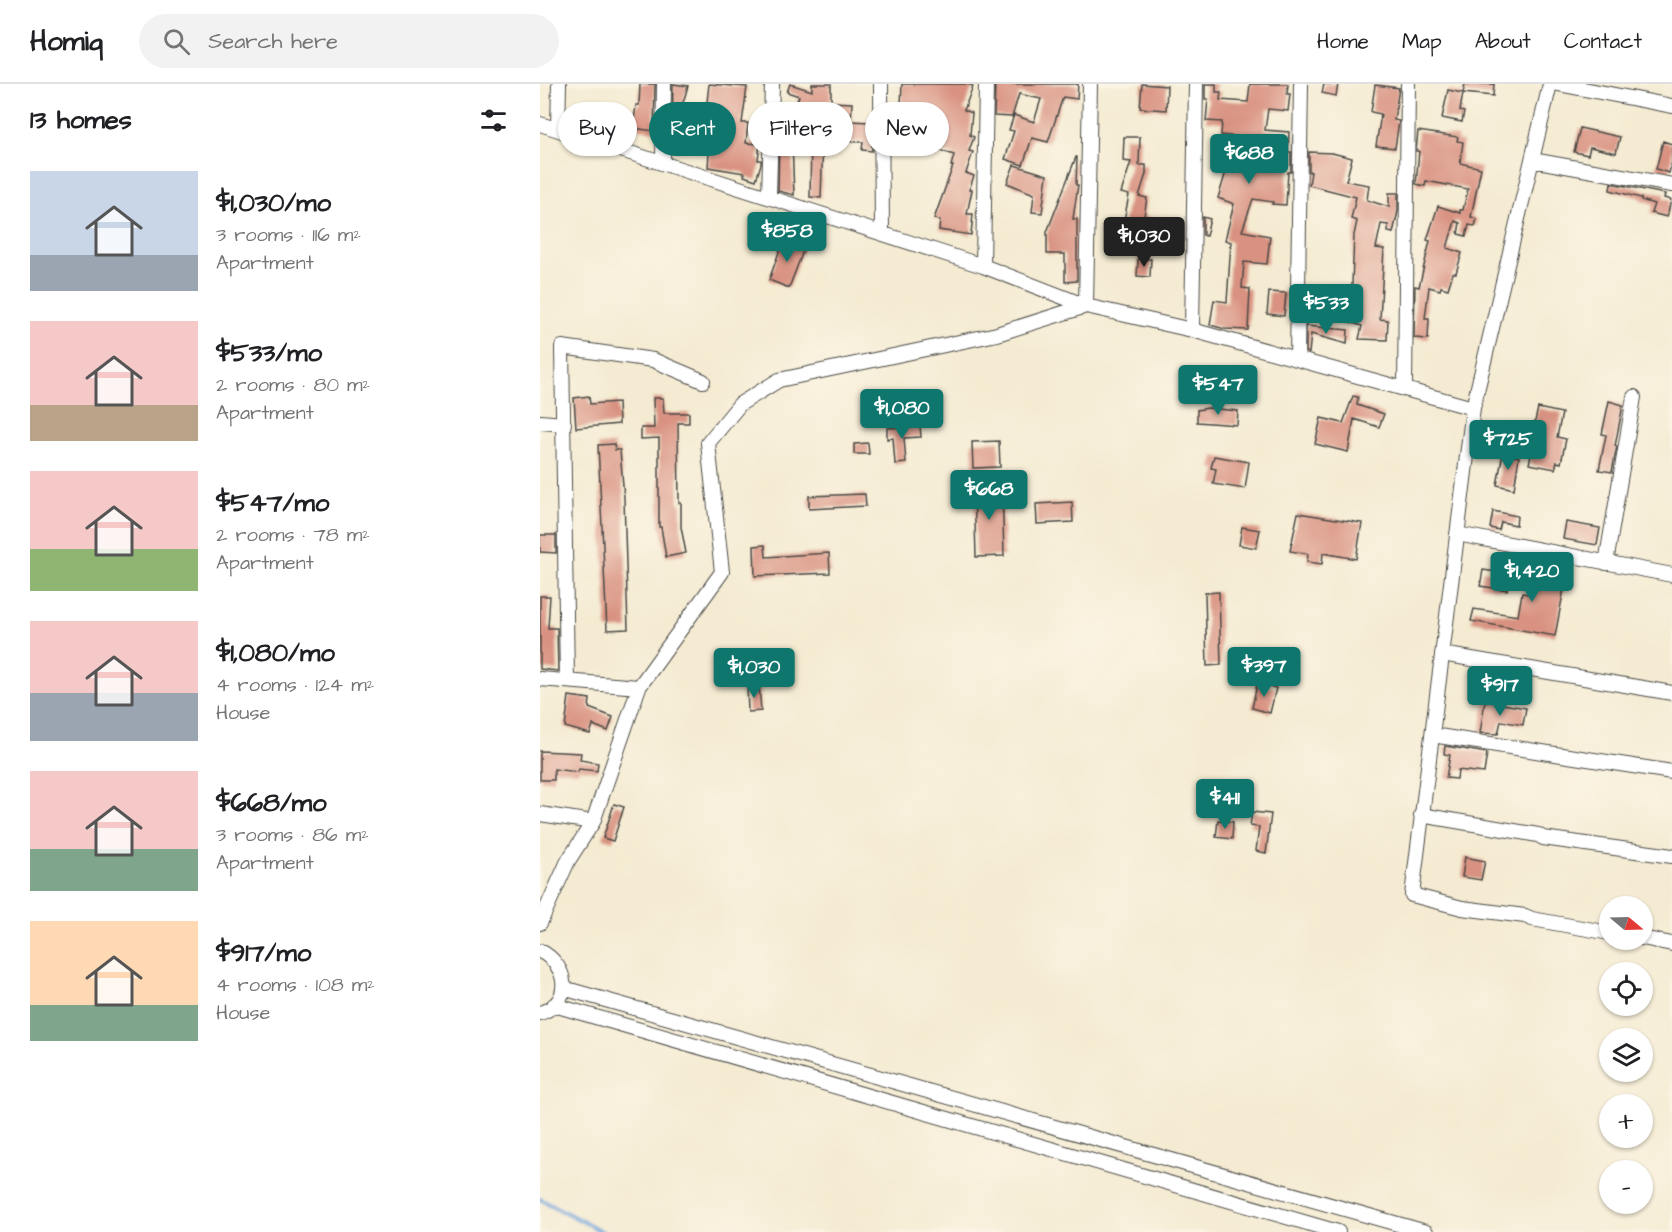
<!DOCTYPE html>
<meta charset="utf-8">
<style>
:root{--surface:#fff;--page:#f2f2f2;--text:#202124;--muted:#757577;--line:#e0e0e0;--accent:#0f766e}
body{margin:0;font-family:"Architects Daughter",sans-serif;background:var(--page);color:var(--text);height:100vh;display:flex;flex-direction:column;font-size:22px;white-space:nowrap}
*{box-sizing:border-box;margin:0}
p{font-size:20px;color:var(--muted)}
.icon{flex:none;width:33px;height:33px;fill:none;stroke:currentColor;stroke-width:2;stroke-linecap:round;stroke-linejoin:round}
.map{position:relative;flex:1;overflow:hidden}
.drawer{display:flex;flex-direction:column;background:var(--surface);width:540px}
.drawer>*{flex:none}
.guide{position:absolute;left:18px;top:18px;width:570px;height:54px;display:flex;gap:12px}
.needle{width:39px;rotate:109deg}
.fabs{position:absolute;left:1059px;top:812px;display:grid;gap:12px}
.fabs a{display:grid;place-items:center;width:54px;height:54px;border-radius:50%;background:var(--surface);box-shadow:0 2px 4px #0004;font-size:30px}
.price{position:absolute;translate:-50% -51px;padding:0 14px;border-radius:6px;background:var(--accent);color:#fff;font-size:20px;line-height:39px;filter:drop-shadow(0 2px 3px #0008)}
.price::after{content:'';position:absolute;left:50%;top:36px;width:18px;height:14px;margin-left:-9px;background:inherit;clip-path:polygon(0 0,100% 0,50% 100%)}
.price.active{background:#222;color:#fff}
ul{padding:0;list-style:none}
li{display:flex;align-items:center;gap:18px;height:150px;padding:0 30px}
li span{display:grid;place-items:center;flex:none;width:168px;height:120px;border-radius:0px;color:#555}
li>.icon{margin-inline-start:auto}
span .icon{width:72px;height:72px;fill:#fffc;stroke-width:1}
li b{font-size:26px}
h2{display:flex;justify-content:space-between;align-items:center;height:72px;padding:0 30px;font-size:26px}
.tag{padding:0 21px;border-radius:27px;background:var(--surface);box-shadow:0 2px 4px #0004;font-size:21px;line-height:54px}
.tag.active{background:var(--accent);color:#fff}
header{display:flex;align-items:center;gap:36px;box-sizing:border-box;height:84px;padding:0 30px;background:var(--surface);border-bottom:2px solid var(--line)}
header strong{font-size:28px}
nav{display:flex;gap:33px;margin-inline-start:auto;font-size:21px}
.search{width:420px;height:54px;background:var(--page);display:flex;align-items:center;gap:15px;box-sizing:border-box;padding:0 21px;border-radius:33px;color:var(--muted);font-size:22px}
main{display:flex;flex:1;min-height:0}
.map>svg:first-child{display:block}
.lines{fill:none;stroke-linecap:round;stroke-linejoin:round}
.stream{stroke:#71a4dd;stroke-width:4}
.building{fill:#d99281}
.minor-casing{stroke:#494844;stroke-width:16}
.minor{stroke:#fff;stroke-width:14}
</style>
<header>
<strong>Homiq</strong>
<div class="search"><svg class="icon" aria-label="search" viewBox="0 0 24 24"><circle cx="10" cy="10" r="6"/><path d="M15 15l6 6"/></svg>Search here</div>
<nav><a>Home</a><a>Map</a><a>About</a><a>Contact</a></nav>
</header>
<main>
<section class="drawer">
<h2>13 homes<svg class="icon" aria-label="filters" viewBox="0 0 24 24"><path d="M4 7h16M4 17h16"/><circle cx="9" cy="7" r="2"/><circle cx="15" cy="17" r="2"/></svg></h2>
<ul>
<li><span style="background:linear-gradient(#c9d6e8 70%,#9aa5b1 0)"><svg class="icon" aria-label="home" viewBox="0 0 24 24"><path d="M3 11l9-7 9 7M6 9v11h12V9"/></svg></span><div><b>$1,030/mo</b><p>3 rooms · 116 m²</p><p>Apartment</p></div></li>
<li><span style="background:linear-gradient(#f6c9c9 70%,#b9a48a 0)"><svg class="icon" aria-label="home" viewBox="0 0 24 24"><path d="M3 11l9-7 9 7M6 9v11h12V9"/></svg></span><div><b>$533/mo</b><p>2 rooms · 80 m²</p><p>Apartment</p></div></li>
<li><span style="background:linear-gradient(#f6c9c9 65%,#8fb573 0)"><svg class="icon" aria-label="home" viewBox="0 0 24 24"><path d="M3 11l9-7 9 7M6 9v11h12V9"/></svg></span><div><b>$547/mo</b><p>2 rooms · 78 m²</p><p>Apartment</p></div></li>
<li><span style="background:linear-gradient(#f6c9c9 60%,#9aa5b1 0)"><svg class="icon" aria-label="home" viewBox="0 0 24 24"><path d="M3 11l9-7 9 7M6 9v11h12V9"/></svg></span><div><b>$1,080/mo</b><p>4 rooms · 124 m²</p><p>House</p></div></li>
<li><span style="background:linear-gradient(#f6c9c9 65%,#7fa58c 0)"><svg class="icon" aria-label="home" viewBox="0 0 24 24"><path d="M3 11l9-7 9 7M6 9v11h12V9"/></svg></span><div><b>$668/mo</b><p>3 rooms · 86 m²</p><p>Apartment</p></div></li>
<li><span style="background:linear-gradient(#ffd9b3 70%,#7fa58c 0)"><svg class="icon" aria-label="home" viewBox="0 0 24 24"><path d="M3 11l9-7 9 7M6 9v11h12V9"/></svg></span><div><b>$917/mo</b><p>4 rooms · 108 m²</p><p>House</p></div></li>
</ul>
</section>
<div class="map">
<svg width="1132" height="1148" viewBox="0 0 1132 1148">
<rect width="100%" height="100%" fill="#fcf5e5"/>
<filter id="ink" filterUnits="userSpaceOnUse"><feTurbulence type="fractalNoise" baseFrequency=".0167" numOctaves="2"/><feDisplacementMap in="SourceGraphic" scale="12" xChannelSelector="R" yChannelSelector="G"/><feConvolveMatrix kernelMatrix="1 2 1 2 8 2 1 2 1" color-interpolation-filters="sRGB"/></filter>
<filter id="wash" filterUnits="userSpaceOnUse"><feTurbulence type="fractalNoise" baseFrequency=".008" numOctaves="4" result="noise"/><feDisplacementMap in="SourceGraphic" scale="24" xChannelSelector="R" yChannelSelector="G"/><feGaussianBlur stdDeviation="1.35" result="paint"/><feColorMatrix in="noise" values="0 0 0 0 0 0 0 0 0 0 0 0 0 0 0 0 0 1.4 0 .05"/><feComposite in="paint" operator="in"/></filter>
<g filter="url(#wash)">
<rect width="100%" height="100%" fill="#f4ebd2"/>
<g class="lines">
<path class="stream" d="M0,1115L63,1148"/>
</g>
<g id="blocks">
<path class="building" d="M100,0H115L114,47L93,44L96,21H99Z
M133,0L148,2L135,46H132Z
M169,0L207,3L202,39H208L206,59L220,60L218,76H221V80L216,96L204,92L205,89L168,83L169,68L148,63L153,44L164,46Z
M250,0L272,7V0H291V18L312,19L311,37L329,38V40L332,41V67L322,66L323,58L296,57V54L240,40V30L252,32L259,12L247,8Z
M362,0H427L433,2L424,26L432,29L430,51L434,53L429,67L433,68L426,89L434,92L429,106H432L427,130H433L431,151L399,146L400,136L394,135L413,82H411L414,71L393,64V70L350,67V41L360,42Z
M455,0H538L537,15L523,13L508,58L492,54L483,81L465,75L474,47L469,46L474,31L494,38L501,15L479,10L472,33L454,32Z
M602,0L627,2L626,26L600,24Z
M665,0H676V8H681L680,16L708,18L710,0H748L747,10H750L748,27L728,25L725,46L749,48L748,68H751V88H748L746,121L732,120L733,118L713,115L702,147L730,152L727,180L704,178L702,204L710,205L708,246L685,245L670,241L674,216L687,218L691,158L685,156L694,120L678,114L685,91H684L687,76L697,78L699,53L681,51L682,38L666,37L668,15H665Z
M784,0H798L796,12L782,9Z
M925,0H954L953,12L923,9Z
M835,1L859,4L854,36L859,37L855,64L836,62L841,30L831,28Z
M908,6L923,9L920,27L924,28L922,38L902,34Z
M1040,44L1080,53L1076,69L1050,63L1048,71L1034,68Z
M878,47L918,53L917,57L923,58L920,79L941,84L931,133L937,135L935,142L929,141L926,152L918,150L920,139L915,137L907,164L922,169L916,189H913L908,205L901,203L900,206L889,203L885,234H889L888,255L874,254L875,202L879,203L890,157L887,156L898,122L920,129V126H923L928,105L886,97L885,102L876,100L879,67H876Z
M584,53H600L599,81H606V90L599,112L607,114L604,132L628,139L625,150L607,145L606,151L582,147L589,111L581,109L591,78L583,77Z
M283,55L281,114L270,113L271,56Z
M239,57H252L254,111L238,107Z
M1123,57L1132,60V78L1129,89L1116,85Z
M769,68L792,69L812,74L806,97L829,101L827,116L849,123V109H858V127L853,149L848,148V141L841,140L836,164L844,165L840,235L848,236L847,256L819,255L822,242L767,225V210L811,224L814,151L817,137L811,135L816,113L769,101L771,88H769Z
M536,73H537L536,101H538L533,135H537V197L525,198V170H507V148Z
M474,81L507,91L502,129L492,128L494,110L467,99Z
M1071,99L1125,110L1124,114L1131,116L1127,133L1111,129L1114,120L1101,116V114L1070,106Z
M663,133L670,135L666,152L663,151Z
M244,154L265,162L249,204L229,196Z
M598,175H611L610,193L597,192Z
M729,208L746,209L744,232L727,230Z
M766,242L808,246L807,260L771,250L769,269L766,268Z
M49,312L50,320L78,318L79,340L36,344L34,314Z
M813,312L818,313L817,321L844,330L839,343L814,335L808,368L775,360L781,334L803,339Z
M113,314H123L124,329H149V339H138L139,419H141V443L146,469L126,473L121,443H119V354L101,355V344H114Z
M1069,317L1083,321L1075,362H1077L1072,388L1059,386L1066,351L1062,350Z
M668,324L698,327L697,341L657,338V326Z
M998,324L1022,329L1017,353L1026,355L1021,379L1017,378L1015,385L989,380L996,347L993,346Z
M380,342L381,353L364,354L366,379L355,380L353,354L347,355V344Z
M459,357L460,383L433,384L432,358Z
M328,359L329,370H314V360Z
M74,360L75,366H80L84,414L88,545L67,546L58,361Z
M963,369L979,373L974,405L957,401Z
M674,372L709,378L705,405L673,400L676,385L671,384Z
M462,401L464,472L436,473L434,402Z
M325,410L326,422L269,425V412Z
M532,418L533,438L497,440L496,420Z
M953,427L977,432L976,441L961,438L959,446L950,444Z
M758,429L822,439L816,475L783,469L782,480L767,478L768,470L750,467Z
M1026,438L1060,444L1057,461L1023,455Z
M702,443L720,446L716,464L699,461Z
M0,451H16V469L0,468Z
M225,461L226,473L289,469L290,489L215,492L214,462Z
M983,472L1010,478L1008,490L1026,494L1015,552L931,537L934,525L978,532L982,509L990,510L994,488L980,485Z
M943,486L969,490L967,506L940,502Z
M679,508L681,581L667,582L665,509Z
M0,512H10L8,544H17L18,587L0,585Z
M717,600L736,604L730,629L712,624Z
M219,601L221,627L208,628L207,602Z
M29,612L50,615L49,624L73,633L68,647L53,641L50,650L25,643Z
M945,617L986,624L983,641L961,637L958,650L940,649Z
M905,662L947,669L944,689L918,686L917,695L906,694L910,671L904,670Z
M0,667L41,669L40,676L58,679L57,687L39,685L38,688L14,685V696H0Z
M74,720L84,723L73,757L63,754Z
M712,728L731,730L726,769L716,767L719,743L710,742Z
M678,736L693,738L692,755L676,753Z
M925,773L945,777L941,796L922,793Z"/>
</g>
</g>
<g filter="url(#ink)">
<use href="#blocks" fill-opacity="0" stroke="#494844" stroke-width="1.5"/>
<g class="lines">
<defs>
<path id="minor" d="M341,0L342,149
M1010,0L933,324L872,811L922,824L985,832L992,835L1070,849
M1018,0L1132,22
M0,40L443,182L546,222L652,246L933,324
M18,45L19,0
M992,76L1132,101
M123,78L124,0
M229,113L232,0
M443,182L446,0
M652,246L656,0
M757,275L761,0
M865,305L868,0
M0,338L24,340
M917,450L1132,491
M1066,479L1094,313
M902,570L1132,609
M0,595L99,603
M27,597L22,263L113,276L163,297
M892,651L1132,688
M0,730L53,738
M881,731L998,751L1003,754L1132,772
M0,839L28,777L53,738L99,603L182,488L168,359L200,320L239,296L457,250L546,222L550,0
M1102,854L1132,860
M0,867C28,881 34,918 0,929
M23,904L886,1148
M14,921L798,1148"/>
</defs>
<use href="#minor" class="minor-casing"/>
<use href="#minor" class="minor"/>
</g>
</g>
</svg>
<div class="fabs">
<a><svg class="needle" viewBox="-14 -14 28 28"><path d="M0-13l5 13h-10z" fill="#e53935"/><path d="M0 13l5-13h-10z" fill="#757577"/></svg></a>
<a><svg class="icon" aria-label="locate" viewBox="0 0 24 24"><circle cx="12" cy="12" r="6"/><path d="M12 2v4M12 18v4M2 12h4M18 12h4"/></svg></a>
<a><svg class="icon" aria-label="layers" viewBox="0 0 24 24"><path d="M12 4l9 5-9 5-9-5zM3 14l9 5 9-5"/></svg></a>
<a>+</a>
<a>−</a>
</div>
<b class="price" style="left:709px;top:101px">$688</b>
<b class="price" style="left:247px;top:179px">$858</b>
<b class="price active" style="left:604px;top:184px">$1,030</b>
<b class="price" style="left:786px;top:251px">$533</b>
<b class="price" style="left:678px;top:332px">$547</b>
<b class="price" style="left:362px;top:356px">$1,080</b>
<b class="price" style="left:968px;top:387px">$725</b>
<b class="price" style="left:449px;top:437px">$668</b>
<b class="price" style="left:992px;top:519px">$1,420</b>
<b class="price" style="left:724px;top:614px">$397</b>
<b class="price" style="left:214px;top:615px">$1,030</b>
<b class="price" style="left:960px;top:633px">$917</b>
<b class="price" style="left:685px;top:746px">$411</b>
<div class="guide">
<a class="tag">Buy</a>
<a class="tag active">Rent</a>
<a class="tag">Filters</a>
<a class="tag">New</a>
</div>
</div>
</main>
